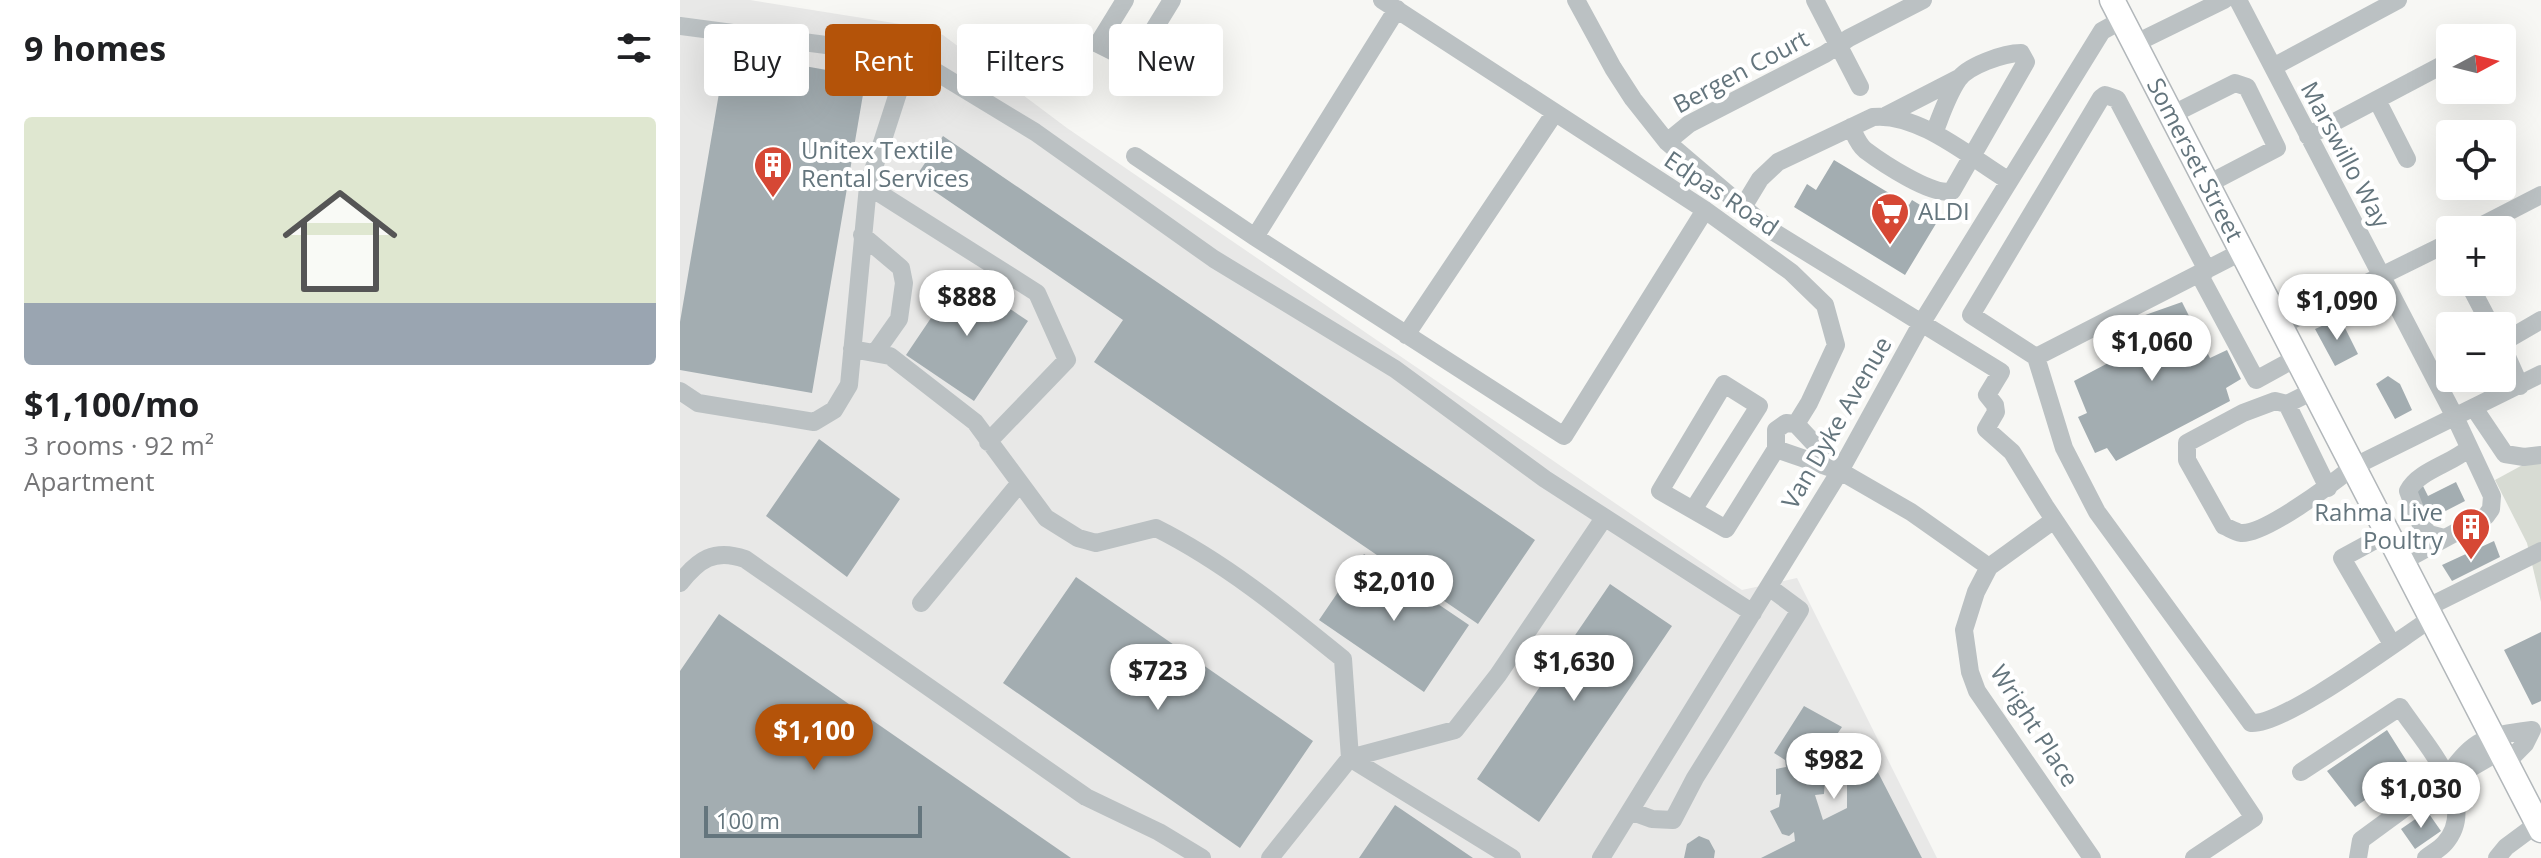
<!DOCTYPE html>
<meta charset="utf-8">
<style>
:root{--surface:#fff;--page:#f2f2f2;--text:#202124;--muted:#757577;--accent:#b45309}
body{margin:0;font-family:"Open Sans",sans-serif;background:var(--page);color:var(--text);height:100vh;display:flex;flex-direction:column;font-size:30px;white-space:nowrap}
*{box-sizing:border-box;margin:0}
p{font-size:26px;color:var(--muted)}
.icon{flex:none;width:44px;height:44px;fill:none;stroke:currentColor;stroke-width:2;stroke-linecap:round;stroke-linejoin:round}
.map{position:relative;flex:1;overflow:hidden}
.drawer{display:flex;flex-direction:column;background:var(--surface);width:680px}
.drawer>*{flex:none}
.top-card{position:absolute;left:24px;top:24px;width:760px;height:72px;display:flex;gap:16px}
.needle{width:52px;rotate:83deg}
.buttons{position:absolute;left:1756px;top:24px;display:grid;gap:16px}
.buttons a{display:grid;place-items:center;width:80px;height:80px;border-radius:8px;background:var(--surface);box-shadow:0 8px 32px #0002;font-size:40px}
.scale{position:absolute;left:24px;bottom:20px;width:218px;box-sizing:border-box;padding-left:8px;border:4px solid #64757d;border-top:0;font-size:22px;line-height:28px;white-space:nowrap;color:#64757d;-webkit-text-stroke:6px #fff;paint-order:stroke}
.price{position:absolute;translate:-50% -68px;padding:0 18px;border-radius:28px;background:#fff;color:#222;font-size:26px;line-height:52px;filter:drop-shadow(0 2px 4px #0008)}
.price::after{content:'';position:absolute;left:50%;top:48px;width:24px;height:18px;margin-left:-12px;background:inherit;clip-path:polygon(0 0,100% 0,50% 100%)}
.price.active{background:var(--accent);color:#fff}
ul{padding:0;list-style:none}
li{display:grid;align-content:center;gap:16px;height:424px;padding:0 24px}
li span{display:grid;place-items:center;height:248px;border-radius:8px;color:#555}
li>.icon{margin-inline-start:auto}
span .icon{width:144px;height:144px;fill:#fffc;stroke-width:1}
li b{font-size:34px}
h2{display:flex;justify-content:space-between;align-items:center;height:96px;padding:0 24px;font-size:34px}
.pill{padding:0 28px;border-radius:8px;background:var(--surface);box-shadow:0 8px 32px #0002;font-size:28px;line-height:72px}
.pill.active{background:var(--accent);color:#fff}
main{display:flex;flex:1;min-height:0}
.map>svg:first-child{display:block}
.built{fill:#e8e8e7}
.green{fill:#d7dbd3}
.building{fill:#a3adb1}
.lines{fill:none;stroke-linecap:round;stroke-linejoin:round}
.major-casing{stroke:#b2b7ba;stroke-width:27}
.minor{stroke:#bbc1c3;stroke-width:18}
.major{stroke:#fff;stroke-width:24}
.labels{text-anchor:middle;stroke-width:8;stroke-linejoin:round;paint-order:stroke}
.street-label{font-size:24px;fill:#64757d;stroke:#fff}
.poi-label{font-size:24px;fill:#64757d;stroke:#fff;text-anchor:start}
</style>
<main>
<section class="drawer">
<h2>9 homes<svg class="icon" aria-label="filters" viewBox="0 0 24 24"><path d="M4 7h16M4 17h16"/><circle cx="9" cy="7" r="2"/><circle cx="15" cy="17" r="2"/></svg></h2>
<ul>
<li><span style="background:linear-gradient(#dfe7d0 75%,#9aa5b1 0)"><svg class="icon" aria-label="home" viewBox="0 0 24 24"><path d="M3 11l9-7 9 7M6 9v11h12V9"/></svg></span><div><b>$1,100/mo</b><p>3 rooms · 92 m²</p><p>Apartment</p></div></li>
</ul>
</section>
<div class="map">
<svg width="1861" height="858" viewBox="0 0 1861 858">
<rect width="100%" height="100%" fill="#f7f7f4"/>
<path class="built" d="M0,0H70L239,27L263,35L387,128L1062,590L1117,578L1257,858H0Z"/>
<path class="green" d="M1861,455V602L1847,543L1815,480Z"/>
<path class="building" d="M46,52L186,77L132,393L0,370V322Z
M263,136L855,540L798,624L414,362L443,320L235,178Z
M1154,160L1229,205L1232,200L1260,217L1225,275L1114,207L1127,184L1136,190Z
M280,275L348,321L294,401L226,355Z
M1502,302L1530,358L1547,350L1561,379L1546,388L1550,401L1436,461L1427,448L1415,453L1398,417L1407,413L1394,381L1430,362L1422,339L1453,326L1451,320Z
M1660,318L1678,354L1655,366L1635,329Z
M1708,376L1720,384L1732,410L1715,419L1696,384Z
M139,439L220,499L167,577L86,516Z
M1776,482L1785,501L1750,519L1735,490L1743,486L1748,496Z
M1814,541L1820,557L1772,581L1762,565Z
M684,554L789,625L744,692L639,620Z
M396,577L633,741L560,848L323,683Z
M930,584L992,626L859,822L797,779Z
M39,614L391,858H0V671Z
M1861,632V701L1852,705L1824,650Z
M1124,706L1162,727L1147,749L1144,794L1135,795L1143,820L1167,808V779L1172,773L1166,759L1186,749L1242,858H1081L1115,841L1114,832L1109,836L1102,834L1090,811L1099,807L1101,794L1096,795V769L1106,767L1105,760L1094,753Z
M1707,730L1731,768L1675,807L1647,771Z
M715,805L793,858H679Z
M1747,811L1761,831L1735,849L1721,829Z
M1019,836L1029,840L1035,851L1034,858H1004L1007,844Z"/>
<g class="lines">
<defs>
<g id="major">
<path id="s1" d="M1432,0L1861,830"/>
</g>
</defs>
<use href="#major" class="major-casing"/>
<path class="minor" d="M445,0L418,44L454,62L492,0
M702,0L1025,210L1111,272L1145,305L1156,345L1129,403L1116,424
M896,0L933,68L953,99L987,142L1089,229L1321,372L1307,395L1315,405L1316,412L1306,429L1332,452L1365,506L1574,818L1514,858
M1135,0L1180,87
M1558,0L1775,417L1812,496L1811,509L1806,516L1723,561
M0,26L230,56L355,132L534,259L715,369L865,479L1073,613
M1454,44L1544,0
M1593,67L1718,0
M1697,100L1727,159
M1207,115L1279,78
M1491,115L1555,83L1567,87L1597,148L1528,184
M1171,127C1175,135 1178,144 1185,150C1201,162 1253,197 1272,191L1346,62L1341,53C1324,53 1287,66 1278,80C1267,96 1261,116 1254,133
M1628,136L1770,61
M987,142L1009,124L1145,54L1169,38L1243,0
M455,156L575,237L884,436L1025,210
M188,186L357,293L387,360L308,442
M1063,207L1080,179L1098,162L1193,117C1238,112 1291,158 1329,181
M1793,230L1861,195
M182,235L221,268L224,283L219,319L195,353
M575,237L717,9
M1527,270L1437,99L1425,95L1421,98L1291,315L1356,357L1384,448L1417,512L1571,723C1604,726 1718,640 1752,618
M1519,274L1576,380L1618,357
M1788,282L1811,326
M1602,325L1770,242
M726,335L874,114
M172,349L210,356L295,422L366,518L398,538L416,543L476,528C544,562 604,611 663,659L670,758L590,858
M1356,357L1563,251
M1840,386L1824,350L1825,341L1861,320
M1635,390L1607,404L1595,401L1563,413L1507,443V460L1544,526C1549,528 1556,532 1561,533C1585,535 1654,482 1673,467L1861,374
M0,391L18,403L134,422L154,410L169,385L188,186L230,56
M1607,404L1648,488
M1794,408L1825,454L1844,457L1861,455
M1116,424L1106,423L1096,430V449L1160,471L1231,512L1309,567
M1116,424L1158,469
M1013,510L1079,406L1044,384L980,491L1046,529L1096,449
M1374,520L1309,567L1296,592L1284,630L1290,672L1297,691L1412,858
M1708,533L1662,558L1712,644
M1764,538L1749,534L1741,525L1728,491C1739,470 1772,464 1789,448
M0,583C18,560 34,548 65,559L406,797L479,832L522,858
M241,603L339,484
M1746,608L1861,551
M670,758L775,730L818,675L924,518
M670,758L832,858
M1621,772L1720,707C1743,742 1801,802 1765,843C1760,849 1752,853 1746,858
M1767,777C1794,738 1806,736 1852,730L1845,744L1826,763
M950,811L972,819L993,820L1015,778L1120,610L1089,587
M921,858L1160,471L1241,324L1422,31L1442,20
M1678,858L1681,840L1767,777L1789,769L1820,751
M1817,858L1826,847L1857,824"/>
<use href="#major" class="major"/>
</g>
<defs>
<symbol id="building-pin" viewBox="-11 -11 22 30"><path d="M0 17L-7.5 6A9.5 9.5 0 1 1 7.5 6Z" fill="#d64835" stroke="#fff"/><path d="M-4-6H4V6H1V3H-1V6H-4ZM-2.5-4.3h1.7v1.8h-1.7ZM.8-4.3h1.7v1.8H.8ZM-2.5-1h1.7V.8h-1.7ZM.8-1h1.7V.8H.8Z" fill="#fff"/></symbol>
<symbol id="supermarket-pin" viewBox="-11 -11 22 30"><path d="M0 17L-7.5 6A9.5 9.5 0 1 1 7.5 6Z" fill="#d64835" stroke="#fff"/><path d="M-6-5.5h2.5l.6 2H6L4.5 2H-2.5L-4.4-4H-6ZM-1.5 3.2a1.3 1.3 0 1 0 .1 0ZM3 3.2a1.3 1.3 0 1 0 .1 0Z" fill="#fff"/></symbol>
</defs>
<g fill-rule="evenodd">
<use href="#building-pin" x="71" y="143" width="44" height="60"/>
<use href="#supermarket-pin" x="1188" y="190" width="44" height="60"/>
<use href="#building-pin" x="1769" y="505" width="44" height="60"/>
</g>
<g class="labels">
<g class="street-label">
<text transform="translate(1061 72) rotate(-28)" y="8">Bergen Court</text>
<text transform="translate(1665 155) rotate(62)" y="8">Marswillo Way</text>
<text dy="8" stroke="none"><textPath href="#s1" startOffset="180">Somerset Street</textPath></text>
<text transform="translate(1041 194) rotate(34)" y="8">Edpas Road</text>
<text transform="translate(1157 423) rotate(-60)" y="8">Van Dyke Avenue</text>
<text transform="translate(1354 726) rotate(57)" y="8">Wright Place</text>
</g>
<g class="poi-label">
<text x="121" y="159">Unitex Textile<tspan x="121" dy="28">Rental Services</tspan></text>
<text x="1238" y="220">ALDI</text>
<text x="1763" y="521" text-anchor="end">Rahma Live<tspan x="1763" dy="28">Poultry</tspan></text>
</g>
</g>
</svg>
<div class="buttons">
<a><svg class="needle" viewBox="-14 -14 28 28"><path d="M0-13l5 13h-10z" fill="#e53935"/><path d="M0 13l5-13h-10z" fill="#757577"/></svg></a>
<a><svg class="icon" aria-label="locate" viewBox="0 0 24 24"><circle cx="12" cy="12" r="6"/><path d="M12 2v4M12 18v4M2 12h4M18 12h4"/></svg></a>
<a>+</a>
<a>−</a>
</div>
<div class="scale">100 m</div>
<b class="price" style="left:287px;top:338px">$888</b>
<b class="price" style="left:1657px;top:342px">$1,090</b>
<b class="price" style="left:1472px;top:383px">$1,060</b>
<b class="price" style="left:714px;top:623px">$2,010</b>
<b class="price" style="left:894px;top:703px">$1,630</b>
<b class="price" style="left:478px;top:712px">$723</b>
<b class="price active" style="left:134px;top:772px">$1,100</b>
<b class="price" style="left:1154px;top:801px">$982</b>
<b class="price" style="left:1741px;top:830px">$1,030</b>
<div class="top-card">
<a class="pill">Buy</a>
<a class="pill active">Rent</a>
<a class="pill">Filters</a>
<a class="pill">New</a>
</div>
</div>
</main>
